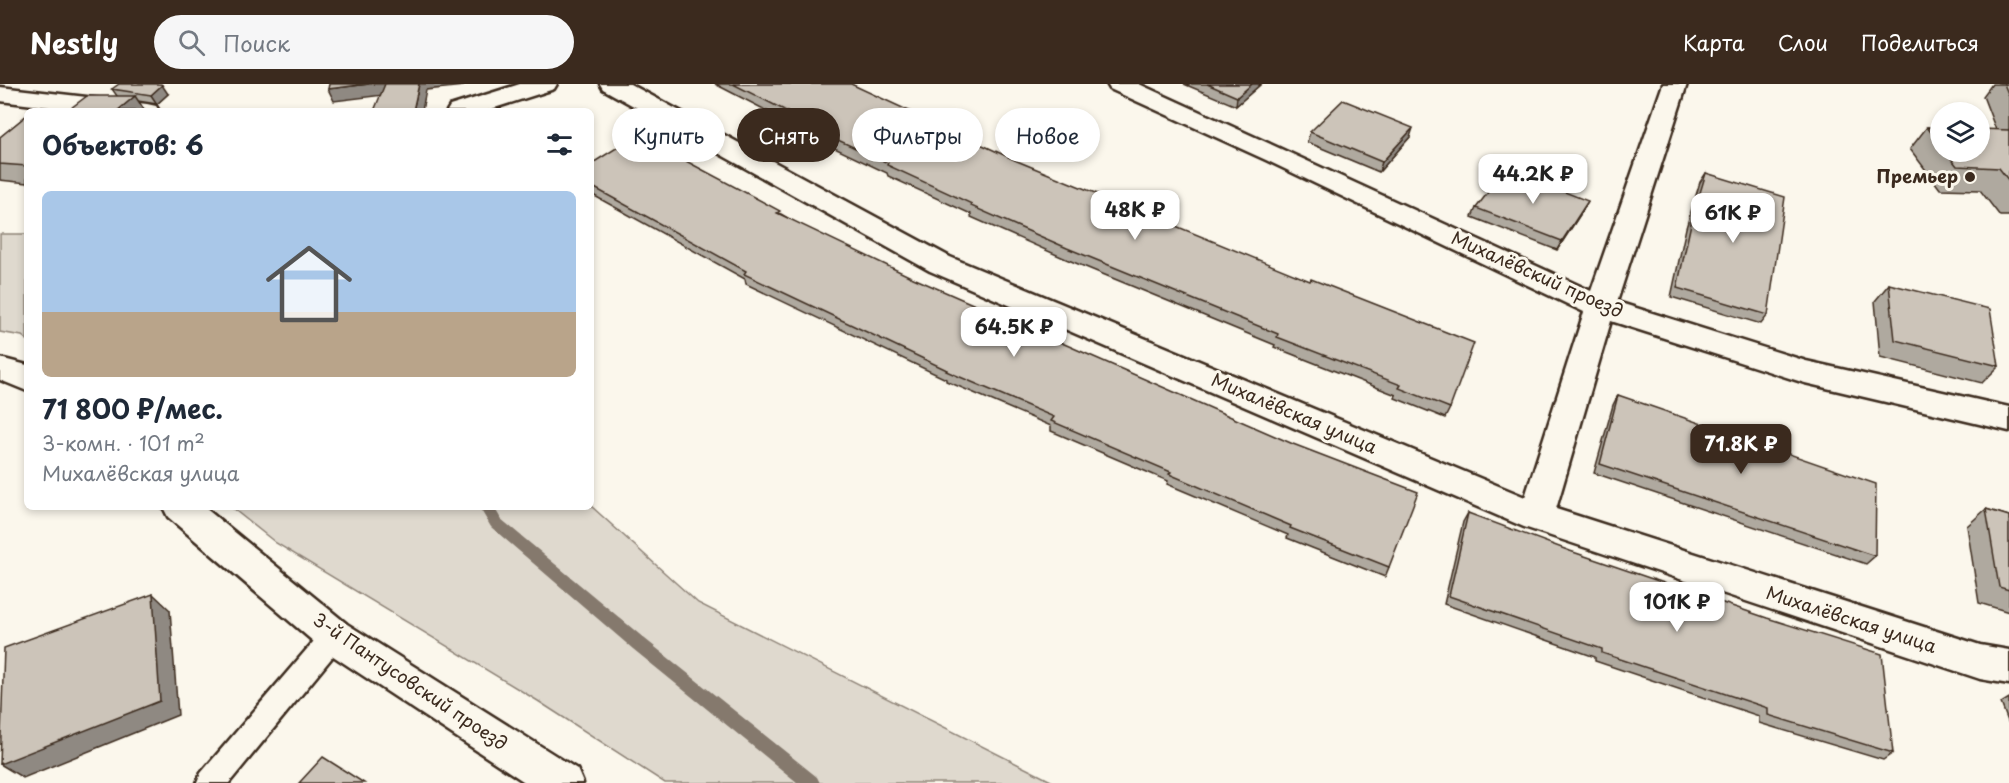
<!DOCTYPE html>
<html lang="ru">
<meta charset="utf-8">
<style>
:root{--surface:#fff;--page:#f6f6f7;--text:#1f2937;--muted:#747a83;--accent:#3b2a1e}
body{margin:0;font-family:"Playpen Sans",sans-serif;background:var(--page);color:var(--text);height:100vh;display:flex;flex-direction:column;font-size:22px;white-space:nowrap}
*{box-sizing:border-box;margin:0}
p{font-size:20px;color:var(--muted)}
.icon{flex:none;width:33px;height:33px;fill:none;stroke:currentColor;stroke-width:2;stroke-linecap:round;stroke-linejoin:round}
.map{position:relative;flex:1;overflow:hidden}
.side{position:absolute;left:24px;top:24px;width:570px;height:402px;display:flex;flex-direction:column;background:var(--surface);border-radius:9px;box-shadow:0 3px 9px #0003}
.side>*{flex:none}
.guide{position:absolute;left:612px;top:24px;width:570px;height:54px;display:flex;gap:12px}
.controls{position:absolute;left:1930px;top:18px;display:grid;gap:12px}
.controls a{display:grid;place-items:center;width:60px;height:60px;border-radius:50%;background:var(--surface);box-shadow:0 3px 9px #0003;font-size:30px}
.price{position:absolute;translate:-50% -51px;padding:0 14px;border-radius:12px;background:#fff;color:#222;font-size:20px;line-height:39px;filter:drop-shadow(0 2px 3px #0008)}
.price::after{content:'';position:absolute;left:50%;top:36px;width:18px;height:14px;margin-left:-9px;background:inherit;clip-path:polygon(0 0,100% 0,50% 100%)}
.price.selected{background:var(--accent);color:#fff}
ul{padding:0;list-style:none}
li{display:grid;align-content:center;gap:12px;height:318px;padding:0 18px}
li span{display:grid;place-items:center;height:186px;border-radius:9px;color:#555}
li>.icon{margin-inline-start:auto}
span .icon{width:108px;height:108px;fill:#fffc;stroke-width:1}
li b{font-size:26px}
h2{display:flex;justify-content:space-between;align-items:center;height:72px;padding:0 18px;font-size:26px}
.tag{padding:0 21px;border-radius:27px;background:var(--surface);box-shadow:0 3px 9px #0003;font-size:21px;line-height:54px}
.tag.selected{background:var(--accent);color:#fff}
header{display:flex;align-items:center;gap:36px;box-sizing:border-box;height:84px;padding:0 30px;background:var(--accent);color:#fff}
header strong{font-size:28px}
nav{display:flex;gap:33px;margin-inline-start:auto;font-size:21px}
.search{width:420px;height:54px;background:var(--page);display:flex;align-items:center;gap:15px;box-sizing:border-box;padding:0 21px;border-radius:33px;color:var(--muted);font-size:22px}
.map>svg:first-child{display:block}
.green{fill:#dfd9ce;stroke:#8d8276;stroke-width:1.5}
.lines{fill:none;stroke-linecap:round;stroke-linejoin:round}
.stream{fill:#85796d;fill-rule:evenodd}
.lane-casing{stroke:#3b2a1e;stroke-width:5}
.street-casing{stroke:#3b2a1e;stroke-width:5}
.lane{fill:#fbf7ec;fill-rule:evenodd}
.street{fill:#fbf7ec;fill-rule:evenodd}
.wall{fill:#afa99f;stroke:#3b2a1e;stroke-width:1.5}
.shaded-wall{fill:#8f8982;stroke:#3b2a1e;stroke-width:1.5}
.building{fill:#ccc4b9;stroke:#3b2a1e;stroke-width:1.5}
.poi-dot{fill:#3b2a1e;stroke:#fbf7ec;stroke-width:2}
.labels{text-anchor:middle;stroke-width:6;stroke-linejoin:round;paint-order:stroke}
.poi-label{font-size:18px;font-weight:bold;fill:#3b2a1e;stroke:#fbf7ec;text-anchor:end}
.street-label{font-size:18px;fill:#3b2a1e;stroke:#fbf7ec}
</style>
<header>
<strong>Nestly</strong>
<div class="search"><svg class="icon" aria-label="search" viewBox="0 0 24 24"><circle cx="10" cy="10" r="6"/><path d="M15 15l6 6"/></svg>Поиск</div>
<nav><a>Карта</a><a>Слои</a><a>Поделиться</a></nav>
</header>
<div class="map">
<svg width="2009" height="699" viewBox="0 0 2009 699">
<rect width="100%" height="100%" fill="#fbf7ec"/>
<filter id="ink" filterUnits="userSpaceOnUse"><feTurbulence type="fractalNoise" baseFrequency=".0167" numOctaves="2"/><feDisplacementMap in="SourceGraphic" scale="12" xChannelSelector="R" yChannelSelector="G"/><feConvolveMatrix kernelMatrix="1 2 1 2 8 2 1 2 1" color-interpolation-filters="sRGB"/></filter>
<g filter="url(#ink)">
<path class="green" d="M0,150H27V256L22,252L0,248Z
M591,422L698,519L1055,699H665L538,617L276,459L231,423Z"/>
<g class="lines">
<path class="stream" d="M479,423H494L501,435L645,555L817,693L820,699H798L633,565L491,443Z"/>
<defs>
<path id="lane" d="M334,541L343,544L347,552L343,560L229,699H197L201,689L325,544Z"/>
<path id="street" d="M520,0H557L554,5L485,27H447L450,22Z
M600,0H630L950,173L1525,413L1584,228L1266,76L1110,5L1107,0H1139L1591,207L1663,0H1687L1617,218L1806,277L2009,323V347L1805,299L1611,237L1556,425L1980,561L2009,566V600L1980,595L1524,443L930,187L603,5Z
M0,3L147,20L156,22L159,27H83L0,17Z
M0,274L27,281V307L0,296Z
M163,423H204L347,540L577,685L583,699H526L321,564L168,433Z"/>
</defs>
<use href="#lane" class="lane-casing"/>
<use href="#street" class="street-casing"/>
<use href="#lane" class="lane"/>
<use href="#street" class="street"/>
</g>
<path class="wall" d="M715,0H851L1450,324L1445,334L1395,314L1396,311L1274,263L1275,261L1066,175L971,133V130L888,92L887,89L803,49L802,45Z
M1184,0H1261L1236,22Z
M1992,0H2009V132H2000L1980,106L1940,105L1910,65L1927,43L1941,44V68H1980L1996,46L1983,12Z
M112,5L168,10L157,20L138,17L145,27L117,12Z
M27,31V99L0,96V53Z
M1310,48L1410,53L1379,88L1307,58Z
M591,80L781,130L1389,483L1385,493L1287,454L1288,451L1167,400L1168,397L1051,347V342L946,297V295L746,200L745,195L591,110Z
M1706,89L1768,231L1761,240L1671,213L1686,144L1700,98Z
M1476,124L1583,126L1557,166L1472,133Z
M1889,200L1999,282L1982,299L1880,273L1875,217Z
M1618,311L1875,472L1866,480L1594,389L1613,321Z
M1986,425L2009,432V528L1979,519L1967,442Z
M1468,429L1893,669L1883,676L1759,639V632L1595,577V573L1444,520L1463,438Z
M2009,614V640L2001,619Z"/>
<path class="shaded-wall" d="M369,0H387L392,10L334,17L328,5Z
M419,0H462L463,2L426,6L422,27H413Z
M1252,0H1261L1236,22L1237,13Z
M162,1L168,10L157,20L151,11Z
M135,12L145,27H117Z
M1413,44L1410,53L1379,88L1382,78Z
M1588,117L1583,126L1557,166L1562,157Z
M153,510L170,526L178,631L23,694L0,680Z"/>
<path class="building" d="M119,0H161L162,1L151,11L112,5Z
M329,0H369L328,5Z
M385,0H419L413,27H374Z
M733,0H851L1017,77L1310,197L1311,195L1474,259L1450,324L1399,304L1401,301L1277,253L1278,250L1067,164L971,122L972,120L887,81L888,79L801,39L804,36Z
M1207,0H1252L1237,13Z
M2004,0H2009V12Z
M87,12H135L117,27H67Z
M1343,16L1413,44L1382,78L1310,48Z
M27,31V82L0,80V53Z
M1927,43L1941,44V61Z
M1980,45L2009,46V97L1999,84L1957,82L1946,68H1980Z
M637,51L780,127L777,129L911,193L1293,360L1418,408L1389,483L1290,444L1291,442L1169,390L1171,388L1051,337L1054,333L946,287L947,286L744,190L746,187L591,102V80Z
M1506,85L1588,117L1562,157L1476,124Z
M1706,89L1785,113L1768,231L1677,204L1692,135Z
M1889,200L1990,225L1999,282L1895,256Z
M1618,311L1876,400L1875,472L1600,380Z
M1986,425L2009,432V506L1999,503Z
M1468,429L1570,467L1767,534L1882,570L1893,669L1768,631V624L1602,569V565L1449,512Z
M153,510L160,617L0,680L4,564Z
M323,673L364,699H299Z"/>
</g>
<circle class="poi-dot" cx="1970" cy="93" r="6"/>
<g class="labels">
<g class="poi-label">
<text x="1958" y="99">Премьер</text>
</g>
<g class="street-label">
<text transform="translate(1537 191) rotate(24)" y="6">Михалёвский проезд</text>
<text transform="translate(1294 330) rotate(23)" y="6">Михалёвская улица</text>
<text transform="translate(1851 536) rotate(18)" y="6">Михалёвская улица</text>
<text transform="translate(410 598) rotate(34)" y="6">3-й Пантусовский проезд</text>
</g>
</g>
</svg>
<div class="controls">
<a><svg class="icon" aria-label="layers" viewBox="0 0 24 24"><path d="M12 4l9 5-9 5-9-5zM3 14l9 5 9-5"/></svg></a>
</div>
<b class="price" style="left:1533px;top:121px">44.2K ₽</b>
<b class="price" style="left:1135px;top:157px">48K ₽</b>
<b class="price" style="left:1733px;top:160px">61K ₽</b>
<b class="price" style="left:1014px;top:274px">64.5K ₽</b>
<b class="price selected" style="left:1741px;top:391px">71.8K ₽</b>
<b class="price" style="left:1677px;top:549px">101K ₽</b>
<div class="guide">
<a class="tag">Купить</a>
<a class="tag selected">Снять</a>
<a class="tag">Фильтры</a>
<a class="tag">Новое</a>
</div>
<section class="side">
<h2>Объектов: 6<svg class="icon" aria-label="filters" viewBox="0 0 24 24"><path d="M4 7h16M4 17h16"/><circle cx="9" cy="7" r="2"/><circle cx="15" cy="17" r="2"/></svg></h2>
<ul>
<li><span style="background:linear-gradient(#a9c7e8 65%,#b9a48a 0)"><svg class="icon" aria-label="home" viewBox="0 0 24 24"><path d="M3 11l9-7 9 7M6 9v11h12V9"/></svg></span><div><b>71 800 ₽/мес.</b><p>3-комн. · 101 m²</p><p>Михалёвская улица</p></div></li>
</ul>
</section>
</div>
